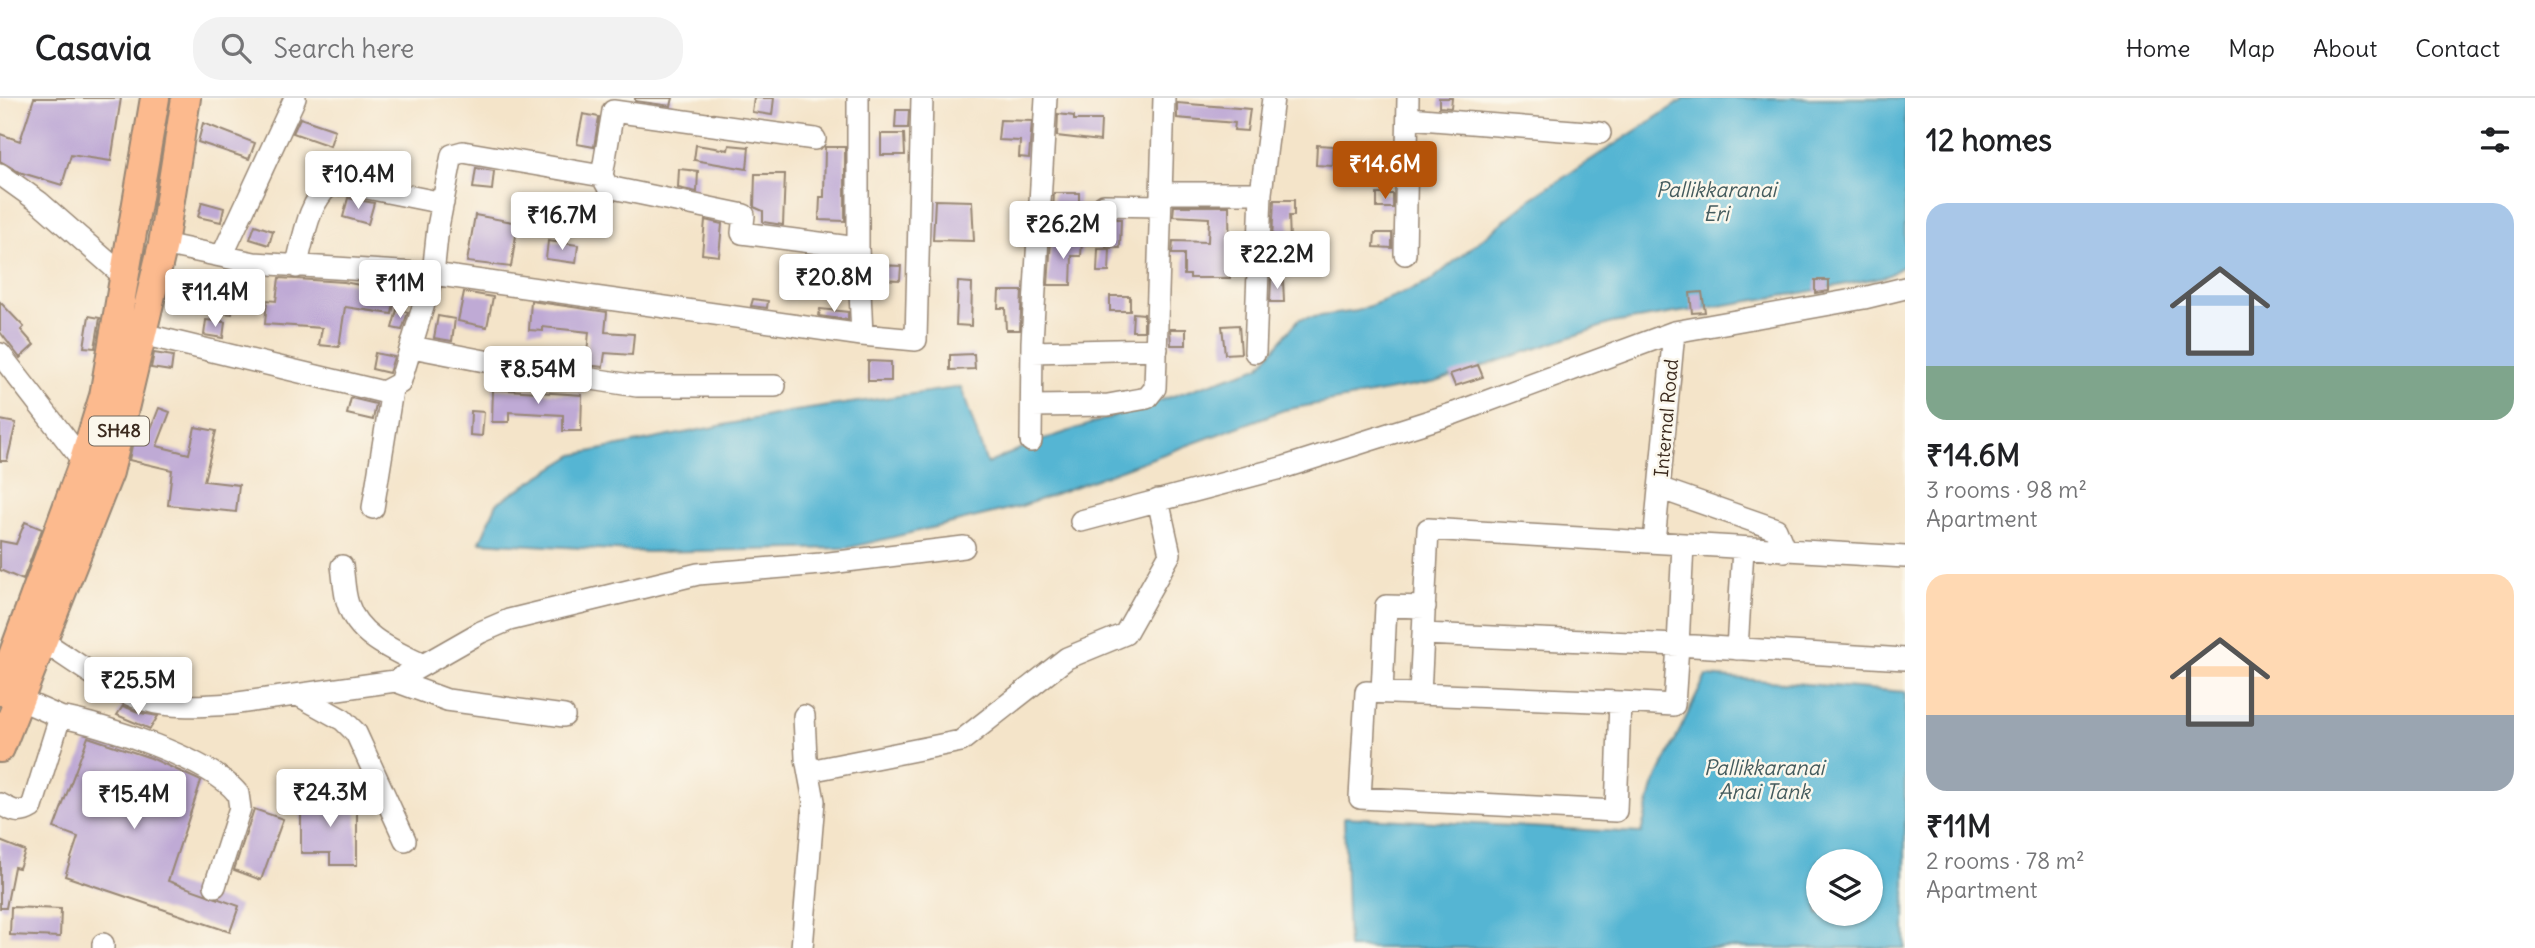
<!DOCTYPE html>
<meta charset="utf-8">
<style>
:root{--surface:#fff;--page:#f2f2f2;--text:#202124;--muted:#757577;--line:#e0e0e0;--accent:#b45309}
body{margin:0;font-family:Delius,sans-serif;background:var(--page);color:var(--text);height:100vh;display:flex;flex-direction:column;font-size:26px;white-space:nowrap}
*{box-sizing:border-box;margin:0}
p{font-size:23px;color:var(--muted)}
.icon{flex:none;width:38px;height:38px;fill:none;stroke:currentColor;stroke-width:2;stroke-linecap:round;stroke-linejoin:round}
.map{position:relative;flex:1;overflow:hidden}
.panel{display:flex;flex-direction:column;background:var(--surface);width:630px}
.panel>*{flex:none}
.controls{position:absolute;left:1806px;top:751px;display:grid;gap:14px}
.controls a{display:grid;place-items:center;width:77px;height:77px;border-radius:50%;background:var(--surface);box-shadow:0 2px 5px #0004;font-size:35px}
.price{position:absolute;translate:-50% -60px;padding:0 16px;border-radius:7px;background:#fff;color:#222;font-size:23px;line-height:46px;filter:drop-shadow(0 2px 4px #0008)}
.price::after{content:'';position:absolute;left:50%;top:42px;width:21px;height:16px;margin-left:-10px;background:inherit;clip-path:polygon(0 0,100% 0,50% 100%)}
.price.active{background:var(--accent);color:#fff}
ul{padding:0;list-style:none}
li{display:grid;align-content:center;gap:14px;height:371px;padding:0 21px}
li span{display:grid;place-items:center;height:217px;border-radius:21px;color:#555}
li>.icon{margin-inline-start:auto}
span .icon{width:126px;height:126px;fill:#fffc;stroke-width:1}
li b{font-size:30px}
h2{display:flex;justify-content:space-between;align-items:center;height:84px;padding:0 21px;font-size:30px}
header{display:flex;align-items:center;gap:42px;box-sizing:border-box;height:98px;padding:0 35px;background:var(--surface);border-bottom:2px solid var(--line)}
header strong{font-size:33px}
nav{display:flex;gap:38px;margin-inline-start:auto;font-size:24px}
.search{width:490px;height:63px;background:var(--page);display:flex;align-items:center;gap:18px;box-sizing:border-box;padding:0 24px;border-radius:28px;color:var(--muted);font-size:26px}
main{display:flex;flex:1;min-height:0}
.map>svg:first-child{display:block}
.water{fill:#55b5d3;stroke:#487078;stroke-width:2;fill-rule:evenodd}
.building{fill:#bfaad5}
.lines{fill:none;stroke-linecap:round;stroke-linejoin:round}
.minor-casing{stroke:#988774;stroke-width:24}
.major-casing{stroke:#988774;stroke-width:32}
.minor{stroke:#fff;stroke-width:21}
.major{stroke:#fcba8e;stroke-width:28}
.labels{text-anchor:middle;stroke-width:5;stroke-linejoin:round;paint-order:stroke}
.shield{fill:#fbf7ec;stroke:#75685c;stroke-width:2}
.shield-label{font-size:18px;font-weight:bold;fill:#3b2a1e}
.street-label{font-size:19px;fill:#3b2a1e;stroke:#fbf7ec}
.water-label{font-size:21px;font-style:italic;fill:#445b5d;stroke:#fbf7ec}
</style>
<header>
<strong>Casavia</strong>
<div class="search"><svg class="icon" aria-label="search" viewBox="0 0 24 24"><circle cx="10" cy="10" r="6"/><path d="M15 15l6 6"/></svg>Search here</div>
<nav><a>Home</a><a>Map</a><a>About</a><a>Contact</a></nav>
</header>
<main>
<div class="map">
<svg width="1905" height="850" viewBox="0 0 1905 850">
<rect width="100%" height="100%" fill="#fbf7ec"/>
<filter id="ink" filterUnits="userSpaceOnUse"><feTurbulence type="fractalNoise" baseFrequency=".0143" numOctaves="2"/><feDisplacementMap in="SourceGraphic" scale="14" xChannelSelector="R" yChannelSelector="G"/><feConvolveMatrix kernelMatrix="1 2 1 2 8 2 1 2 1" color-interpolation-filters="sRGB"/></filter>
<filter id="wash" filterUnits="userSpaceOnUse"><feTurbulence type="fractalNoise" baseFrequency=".00686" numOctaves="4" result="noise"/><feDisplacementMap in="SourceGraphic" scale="28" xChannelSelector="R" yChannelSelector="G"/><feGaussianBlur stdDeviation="1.57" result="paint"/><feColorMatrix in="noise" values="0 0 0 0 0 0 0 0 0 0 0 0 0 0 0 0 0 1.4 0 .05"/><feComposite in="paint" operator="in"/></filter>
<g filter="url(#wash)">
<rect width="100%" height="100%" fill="#f4e4c9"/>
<path class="water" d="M1686,0H1905V167L1887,178L1807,194L1612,225L1436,284L1284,312L1022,408L848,450L647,454L480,444L497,405L574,357L789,314L961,289L987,366L1031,346L1259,269L1299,221L1357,213L1428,185L1532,100Z
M1706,578L1905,594V850H1348L1344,719L1641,735L1653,688ZM1871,763V816H1818V763Z"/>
<g id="blocks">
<path class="building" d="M34,0H121L111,63L71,57L62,87L19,74L0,63V36L20,43Z
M635,0H673L671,8L635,3Z
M754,0H774L772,17L752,14Z
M1439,0H1452L1451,10L1439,9Z
M1177,5L1250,11L1247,33L1234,32L1235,25L1177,20Z
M896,12H909L908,30H895Z
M583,16L599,19L594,49L577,46Z
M1058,16L1074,18V22H1101L1100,43L1057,38Z
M300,20L335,32L330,48L293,35Z
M1000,22L1032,23L1029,60L1019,59L1020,43L998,42Z
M203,25L255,45L249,61L198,44Z
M881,36H904L905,57H881Z
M696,47L728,52L729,47L749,49L747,71L694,62Z
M1317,47L1334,48L1333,68L1316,67Z
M825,49H845V123L819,122L820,99H824Z
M370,56L388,62L384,74L366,68Z
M476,70L494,73L492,92L473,90Z
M679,71L698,73L697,94L678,90Z
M755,76H785L783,127L763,124V113L754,109Z
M1054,95H1079V113H1053Z
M1377,96H1393V110H1377Z
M348,100L374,105L368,126L343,119Z
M935,102L972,103L974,143L933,142Z
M1274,102H1294V118H1289L1290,142H1272Z
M202,104L224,110L221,124L198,119Z
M1174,108H1229L1230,180H1190V177H1184V156H1172L1173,143L1208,144L1209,120L1173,118Z
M475,117L518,125L511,169L467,164Z
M1106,121H1121L1120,150H1106Z
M705,122L722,126L719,158L702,156Z
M255,127L273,133L269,147L250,141Z
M1375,135H1392V150L1374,149Z
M1051,142L1082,143L1081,158H1072L1071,187H1048Z
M548,143L578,147L576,165L546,161Z
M1098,151H1110L1109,174H1097Z
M819,159L838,161L837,178L846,179L847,190L804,188L806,164L818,165Z
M878,167L901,168L900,182L878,181Z
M219,178L236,180L232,216L215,214Z
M279,180L344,184L396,194L392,216L345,209L339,249L319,247L322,230L265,226L267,202L276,203Z
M1271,181H1283L1284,204H1270Z
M1815,182H1829V193L1815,195Z
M958,184L972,185L971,228L956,227Z
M999,193H1022L1020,232H1006L1005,210H998Z
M464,194L493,199L487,229L458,223Z
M1702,194L1705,214L1692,215L1690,195Z
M1110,198H1130V213H1110Z
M753,201L768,203L767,210L751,208Z
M531,203L607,214L605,234L634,236L632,257L605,255L603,269L586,267L589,234L543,229V233L529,232Z
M0,204L24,229L21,232L34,247L20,260L0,234Z
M820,211L848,214V222L819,218Z
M397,212L408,214L402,232L392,230Z
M1133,215L1144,216V233H1132Z
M89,218L100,220L95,250L84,249Z
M438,218L455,221L452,243L434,240Z
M206,222L225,224L223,240L204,237Z
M1239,227L1241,255L1225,256L1222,228Z
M1170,231H1186V247H1171Z
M154,255L173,258L171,273L151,270Z
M375,255L394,259L389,275L372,271Z
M974,256L975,271L950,272V257Z
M868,263L891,264V283H868Z
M1478,267L1483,279L1455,288L1450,276Z
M493,291L582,297L581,333H563V317L509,314V324H492Z
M351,300L376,306L373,322L347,316Z
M159,310L170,314L157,348L189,356L195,329L216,333L204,383L239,387L236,414L168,407L172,372L129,362L133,343L145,346Z
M471,313L484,314L482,338L470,337Z
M0,322L16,325L7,363H0Z
M25,424L42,431L23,482L0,472V443L16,446Z
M123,608L141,615L158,618L150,631L117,617Z
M88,639L151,660L201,683L168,783L239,808L230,834L65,778L78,739L54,730Z
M301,700H357V767H330V755H301Z
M254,711L283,721L261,782L234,772Z
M0,743L25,753L19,770L14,769L6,810H0Z
M11,809L61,811L60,839L10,837Z"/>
</g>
</g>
<g filter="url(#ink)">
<use href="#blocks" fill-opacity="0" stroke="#988774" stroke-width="2"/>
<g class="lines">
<defs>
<path id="minor" d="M1408,20L1600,35
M0,76L39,104L126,180
M602,78L608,89L744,117L742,135L858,150
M1161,95H1261
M1104,107L1160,108
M163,146L254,165L433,176L438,129L452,57L463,54L602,78L613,13L815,41
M1405,156L1408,0
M222,158L295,0
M296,169C304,141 307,106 330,87L347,86L443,105
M142,236L383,294L400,285L433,176L862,237L858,150V0
M862,237L916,242L922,0
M412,249L521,270L637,288H775
M1032,254L1157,251
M1255,254L1261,95L1273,0
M0,256L83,363
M1032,308L1108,307L1147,300L1155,290L1164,0
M1031,343L1032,244L1046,0
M1659,390L1776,431L1785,453
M373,410L392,292
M1081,423L1285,369L1455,315L1674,234L1864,200L1905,190
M1654,444L1674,234
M1683,447L1678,547L1905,561
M342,468C344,480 344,495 348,506C358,539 395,553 423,567
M41,542C71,561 111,592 144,602C170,610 204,608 231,606L395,583L447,602L564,618
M1737,551L1743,451
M395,583L481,534L509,522L698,476L821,466L964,449
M1382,594L1386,508L1425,509
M1420,596L1423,536
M298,597L343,622L356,635L405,742
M19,601L60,619
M1620,604L1366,594L1360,700L1616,713L1620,604L1674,607L1678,547L1423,536L1428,431L1905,459
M809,673L961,643L1067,560L1125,536L1170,456L1158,402
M0,706C13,713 19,717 32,709L60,619C103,626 212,662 238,696L240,710L215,788
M103,850V846
M802,850L814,703L806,660L804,618"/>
<path id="major" d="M0,593L82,369L104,298L155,0
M0,650L109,374L163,146L186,0"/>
</defs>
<use href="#minor" class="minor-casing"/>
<use href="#major" class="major-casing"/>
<use href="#minor" class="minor"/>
<use href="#major" class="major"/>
</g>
</g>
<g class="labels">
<rect class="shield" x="89" y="318.5" width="60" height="29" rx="5"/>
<g class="shield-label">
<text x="119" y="339">SH48</text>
</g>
<g class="street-label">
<text transform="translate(1666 320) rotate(-85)" y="7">Internal Road</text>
</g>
<g class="water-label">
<text x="1716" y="99">Pallikkaranai<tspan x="1716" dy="24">Eri</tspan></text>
<text x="1764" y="677">Pallikkaranai<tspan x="1764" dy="24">Anai Tank</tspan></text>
</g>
</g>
</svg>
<div class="controls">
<a><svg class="icon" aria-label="layers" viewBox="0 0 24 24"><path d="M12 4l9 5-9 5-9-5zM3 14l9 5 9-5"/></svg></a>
</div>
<b class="price active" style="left:1385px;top:103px">₹14.6M</b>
<b class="price" style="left:358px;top:113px">₹10.4M</b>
<b class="price" style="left:562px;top:154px">₹16.7M</b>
<b class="price" style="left:1063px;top:163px">₹26.2M</b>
<b class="price" style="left:1277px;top:193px">₹22.2M</b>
<b class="price" style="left:834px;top:216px">₹20.8M</b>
<b class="price" style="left:400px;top:222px">₹11M</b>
<b class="price" style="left:215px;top:231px">₹11.4M</b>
<b class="price" style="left:538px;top:308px">₹8.54M</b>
<b class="price" style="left:138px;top:619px">₹25.5M</b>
<b class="price" style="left:330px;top:731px">₹24.3M</b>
<b class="price" style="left:134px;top:733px">₹15.4M</b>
</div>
<section class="panel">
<h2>12 homes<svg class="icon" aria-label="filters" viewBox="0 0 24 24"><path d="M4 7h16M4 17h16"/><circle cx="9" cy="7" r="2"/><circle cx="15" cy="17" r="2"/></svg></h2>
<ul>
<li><span style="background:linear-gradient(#a9c7e8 75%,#7fa58c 0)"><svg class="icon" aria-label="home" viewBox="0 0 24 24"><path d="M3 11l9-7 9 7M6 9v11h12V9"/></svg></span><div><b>₹14.6M</b><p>3 rooms · 98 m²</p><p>Apartment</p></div></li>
<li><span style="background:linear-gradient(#ffd9b3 65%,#9aa5b1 0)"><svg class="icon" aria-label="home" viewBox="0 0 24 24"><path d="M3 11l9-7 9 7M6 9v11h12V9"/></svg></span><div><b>₹11M</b><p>2 rooms · 78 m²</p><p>Apartment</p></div></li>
</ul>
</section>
</main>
